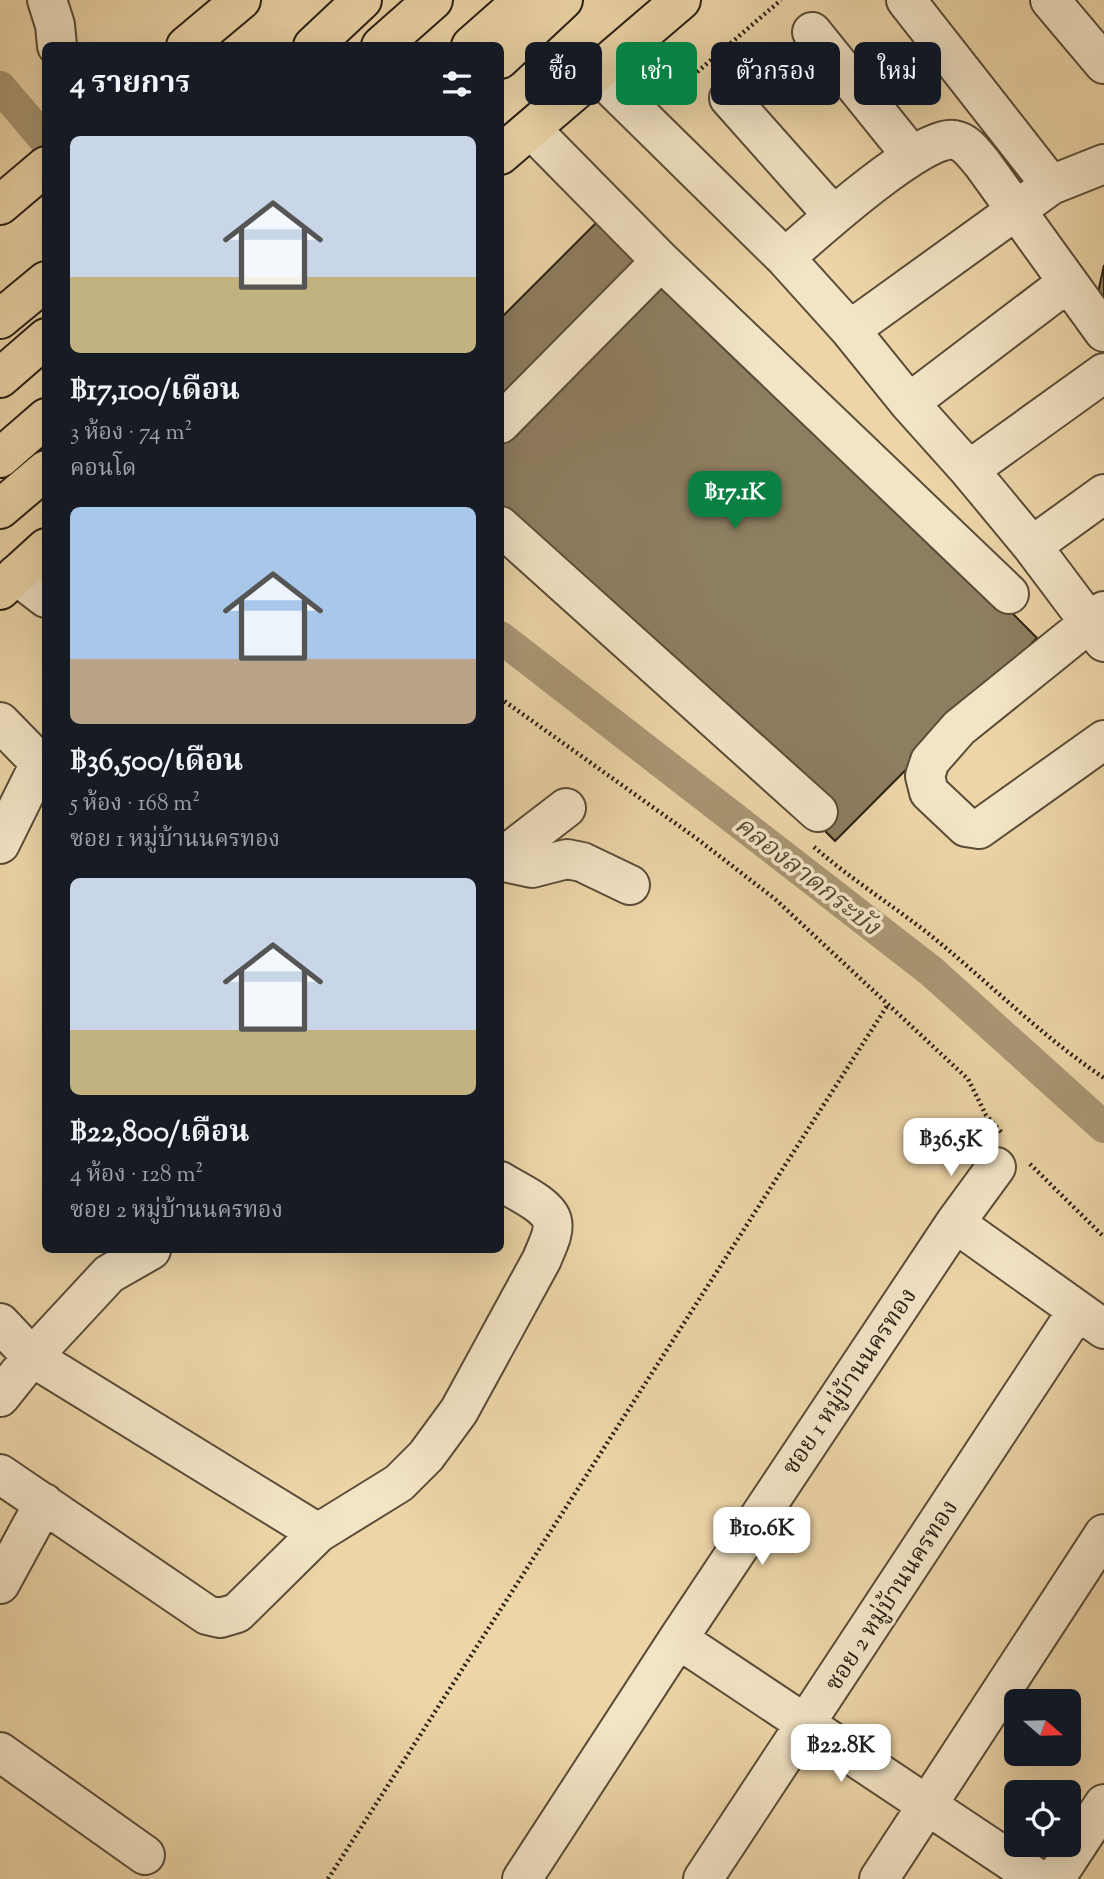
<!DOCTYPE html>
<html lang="th">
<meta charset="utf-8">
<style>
:root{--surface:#171b24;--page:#20242c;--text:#f1f3f6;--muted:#9ea1a6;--accent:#0b8043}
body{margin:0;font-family:"Sorts Mill Goudy","Noto Serif Thai",serif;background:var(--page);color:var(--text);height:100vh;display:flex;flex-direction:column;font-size:26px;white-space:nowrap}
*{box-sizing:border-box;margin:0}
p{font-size:23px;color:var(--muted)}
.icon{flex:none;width:38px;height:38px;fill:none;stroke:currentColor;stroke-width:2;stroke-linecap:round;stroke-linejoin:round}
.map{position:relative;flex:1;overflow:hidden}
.side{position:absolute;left:42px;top:42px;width:462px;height:1211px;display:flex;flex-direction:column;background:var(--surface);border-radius:10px;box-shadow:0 7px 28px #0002}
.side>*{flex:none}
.hud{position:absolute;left:525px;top:42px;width:472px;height:63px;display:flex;gap:14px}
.needle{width:46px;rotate:110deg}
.fabs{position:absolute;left:1004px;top:1689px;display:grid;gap:14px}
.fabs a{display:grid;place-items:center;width:77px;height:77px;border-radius:10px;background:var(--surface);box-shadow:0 7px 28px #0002;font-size:35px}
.price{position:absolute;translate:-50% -60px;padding:0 16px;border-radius:14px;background:#fff;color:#222;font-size:23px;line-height:46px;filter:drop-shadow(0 2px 4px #0008)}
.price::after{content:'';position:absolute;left:50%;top:42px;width:21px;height:16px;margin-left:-10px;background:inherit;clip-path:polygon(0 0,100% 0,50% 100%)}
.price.on{background:var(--accent);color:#fff}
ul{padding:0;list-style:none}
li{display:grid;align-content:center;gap:14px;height:371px;padding:0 28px}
li span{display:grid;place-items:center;height:217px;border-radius:10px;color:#555}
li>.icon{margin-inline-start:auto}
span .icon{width:126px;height:126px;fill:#fffc;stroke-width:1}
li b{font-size:30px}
h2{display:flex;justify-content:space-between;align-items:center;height:84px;padding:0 28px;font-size:30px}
.pill{padding:0 24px;border-radius:10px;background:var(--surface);box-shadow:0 7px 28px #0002;font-size:24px;line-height:63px}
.pill.on{background:var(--accent);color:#fff}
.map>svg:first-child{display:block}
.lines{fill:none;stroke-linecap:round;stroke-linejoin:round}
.canal{stroke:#aa9775;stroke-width:32}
.building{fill:#8e7e60;stroke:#281f13;stroke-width:2}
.minor-casing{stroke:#594c38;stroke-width:42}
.major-casing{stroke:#281f13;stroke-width:42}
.highway-casing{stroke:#281f13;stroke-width:42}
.path{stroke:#281f13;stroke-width:4.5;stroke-dasharray:2 3.5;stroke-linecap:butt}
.minor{stroke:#f3e4c6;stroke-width:38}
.major{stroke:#edd5a8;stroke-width:38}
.highway{stroke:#edd5a8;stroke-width:38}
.labels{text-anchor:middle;stroke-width:7;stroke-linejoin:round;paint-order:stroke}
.street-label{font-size:24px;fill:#281f13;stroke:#f3e4c6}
.water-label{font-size:26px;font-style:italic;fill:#564935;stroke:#f3e4c6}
</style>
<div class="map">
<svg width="1104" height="1879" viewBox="0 0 1104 1879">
<rect width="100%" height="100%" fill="#edd5a8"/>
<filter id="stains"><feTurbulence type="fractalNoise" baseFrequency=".00286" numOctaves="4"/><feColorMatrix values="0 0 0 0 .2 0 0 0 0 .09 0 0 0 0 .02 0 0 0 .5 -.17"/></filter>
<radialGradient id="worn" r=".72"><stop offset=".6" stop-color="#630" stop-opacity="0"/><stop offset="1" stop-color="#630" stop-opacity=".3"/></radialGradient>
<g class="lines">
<path class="canal" d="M0,87L46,141
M500,637L931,971L1104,1127"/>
</g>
<path class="building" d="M610,209L1037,638L835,841L500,505V319Z
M1104,265V313L1096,302Z"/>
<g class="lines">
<defs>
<path id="minor" d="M47,0L55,25L57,46
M906,0L1051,185
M1050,0L1104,64
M812,32L912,156
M597,73L785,258
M729,98L833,215
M531,129L661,261L1009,594
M850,330L1051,185L1104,164
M1104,332L982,163C974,154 967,142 954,140C924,133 811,235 785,258L850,330L909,403L969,470L1032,546L1104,642
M909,403L1067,283
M500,424L661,261
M969,470L1104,373
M500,526L818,812
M1032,546L1104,494
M16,575L46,598
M1104,611L959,728L930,761L925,776L929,792L966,827L979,829L1104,740
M0,722L40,763L0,844
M500,859L566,808
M500,861L532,868L567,859L582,862L630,885
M955,1223L1104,1329
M0,1323L32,1357L109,1274L151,1250
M0,1397L32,1357L318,1533
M0,1474L207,1615L220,1618L237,1613L318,1533L399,1483L426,1456L459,1411L542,1259C546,1248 555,1233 552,1221C549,1205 514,1190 500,1181
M0,1584L44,1503
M678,1639L1038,1879
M0,1752L145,1855
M522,1879L678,1639L955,1223L996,1167
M703,1879L1077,1311
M879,1879L1104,1534
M1055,1879L1104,1804"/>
<path id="major" d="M186,46L241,0
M500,155L681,0
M0,205L46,166
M0,590L46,548"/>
<path id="highway" d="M313,46L362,0
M381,46L433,0
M471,46L523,0
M500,59L563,0
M0,319L46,281
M0,378L46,338
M0,458L46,418
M0,509L46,470"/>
</defs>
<use href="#minor" class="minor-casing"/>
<use href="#major" class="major-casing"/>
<use href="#highway" class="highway-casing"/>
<path class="path" d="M668,97L781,0
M500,698L696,838L775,899L968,1079L986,1115L1003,1134
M814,847C852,880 895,907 934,938C990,984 1043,1037 1104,1078
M1030,1164L1104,1237
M328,1879L887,1006"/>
<use href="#minor" class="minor"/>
<use href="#major" class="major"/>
<use href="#highway" class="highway"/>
</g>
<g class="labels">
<g class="street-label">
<text transform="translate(849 1381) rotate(-56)" y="8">ซอย 1 หมู่บ้านนครทอง</text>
<text transform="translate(891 1595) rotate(-57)" y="8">ซอย 2 หมู่บ้านนครทอง</text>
</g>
<g class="water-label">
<text transform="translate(808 875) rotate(38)" y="9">คลองลาดกระบัง</text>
</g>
</g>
<rect width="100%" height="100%" filter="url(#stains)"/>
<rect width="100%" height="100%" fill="url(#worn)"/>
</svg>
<div class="fabs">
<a><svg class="needle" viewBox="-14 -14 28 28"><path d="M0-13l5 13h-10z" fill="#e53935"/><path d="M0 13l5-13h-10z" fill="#9ea1a6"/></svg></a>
<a><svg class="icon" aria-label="locate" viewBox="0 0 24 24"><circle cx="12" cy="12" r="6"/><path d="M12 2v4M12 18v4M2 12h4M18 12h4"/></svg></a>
</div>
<b class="price on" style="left:735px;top:531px">฿17.1K</b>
<b class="price" style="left:951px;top:1178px">฿36.5K</b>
<b class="price" style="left:762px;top:1567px">฿10.6K</b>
<b class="price" style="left:841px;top:1784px">฿22.8K</b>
<div class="hud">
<a class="pill">ซื้อ</a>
<a class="pill on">เช่า</a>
<a class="pill">ตัวกรอง</a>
<a class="pill">ใหม่</a>
</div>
<section class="side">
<h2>4 รายการ<svg class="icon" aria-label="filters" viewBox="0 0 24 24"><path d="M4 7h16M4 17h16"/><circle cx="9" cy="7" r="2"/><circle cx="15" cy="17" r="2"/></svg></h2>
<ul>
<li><span style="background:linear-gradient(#c9d6e8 65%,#c2b280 0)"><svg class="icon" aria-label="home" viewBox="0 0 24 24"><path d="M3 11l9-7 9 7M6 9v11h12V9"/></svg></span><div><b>฿17,100/เดือน</b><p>3 ห้อง · 74 m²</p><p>คอนโด</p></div></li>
<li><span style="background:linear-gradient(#a9c7e8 70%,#b9a48a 0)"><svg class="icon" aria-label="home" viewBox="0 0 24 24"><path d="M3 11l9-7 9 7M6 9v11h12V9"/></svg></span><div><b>฿36,500/เดือน</b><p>5 ห้อง · 168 m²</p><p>ซอย 1 หมู่บ้านนครทอง</p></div></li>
<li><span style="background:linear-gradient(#c9d6e8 70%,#c2b280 0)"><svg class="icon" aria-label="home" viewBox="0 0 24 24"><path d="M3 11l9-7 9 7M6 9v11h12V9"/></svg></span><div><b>฿22,800/เดือน</b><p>4 ห้อง · 128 m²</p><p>ซอย 2 หมู่บ้านนครทอง</p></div></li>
</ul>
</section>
</div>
